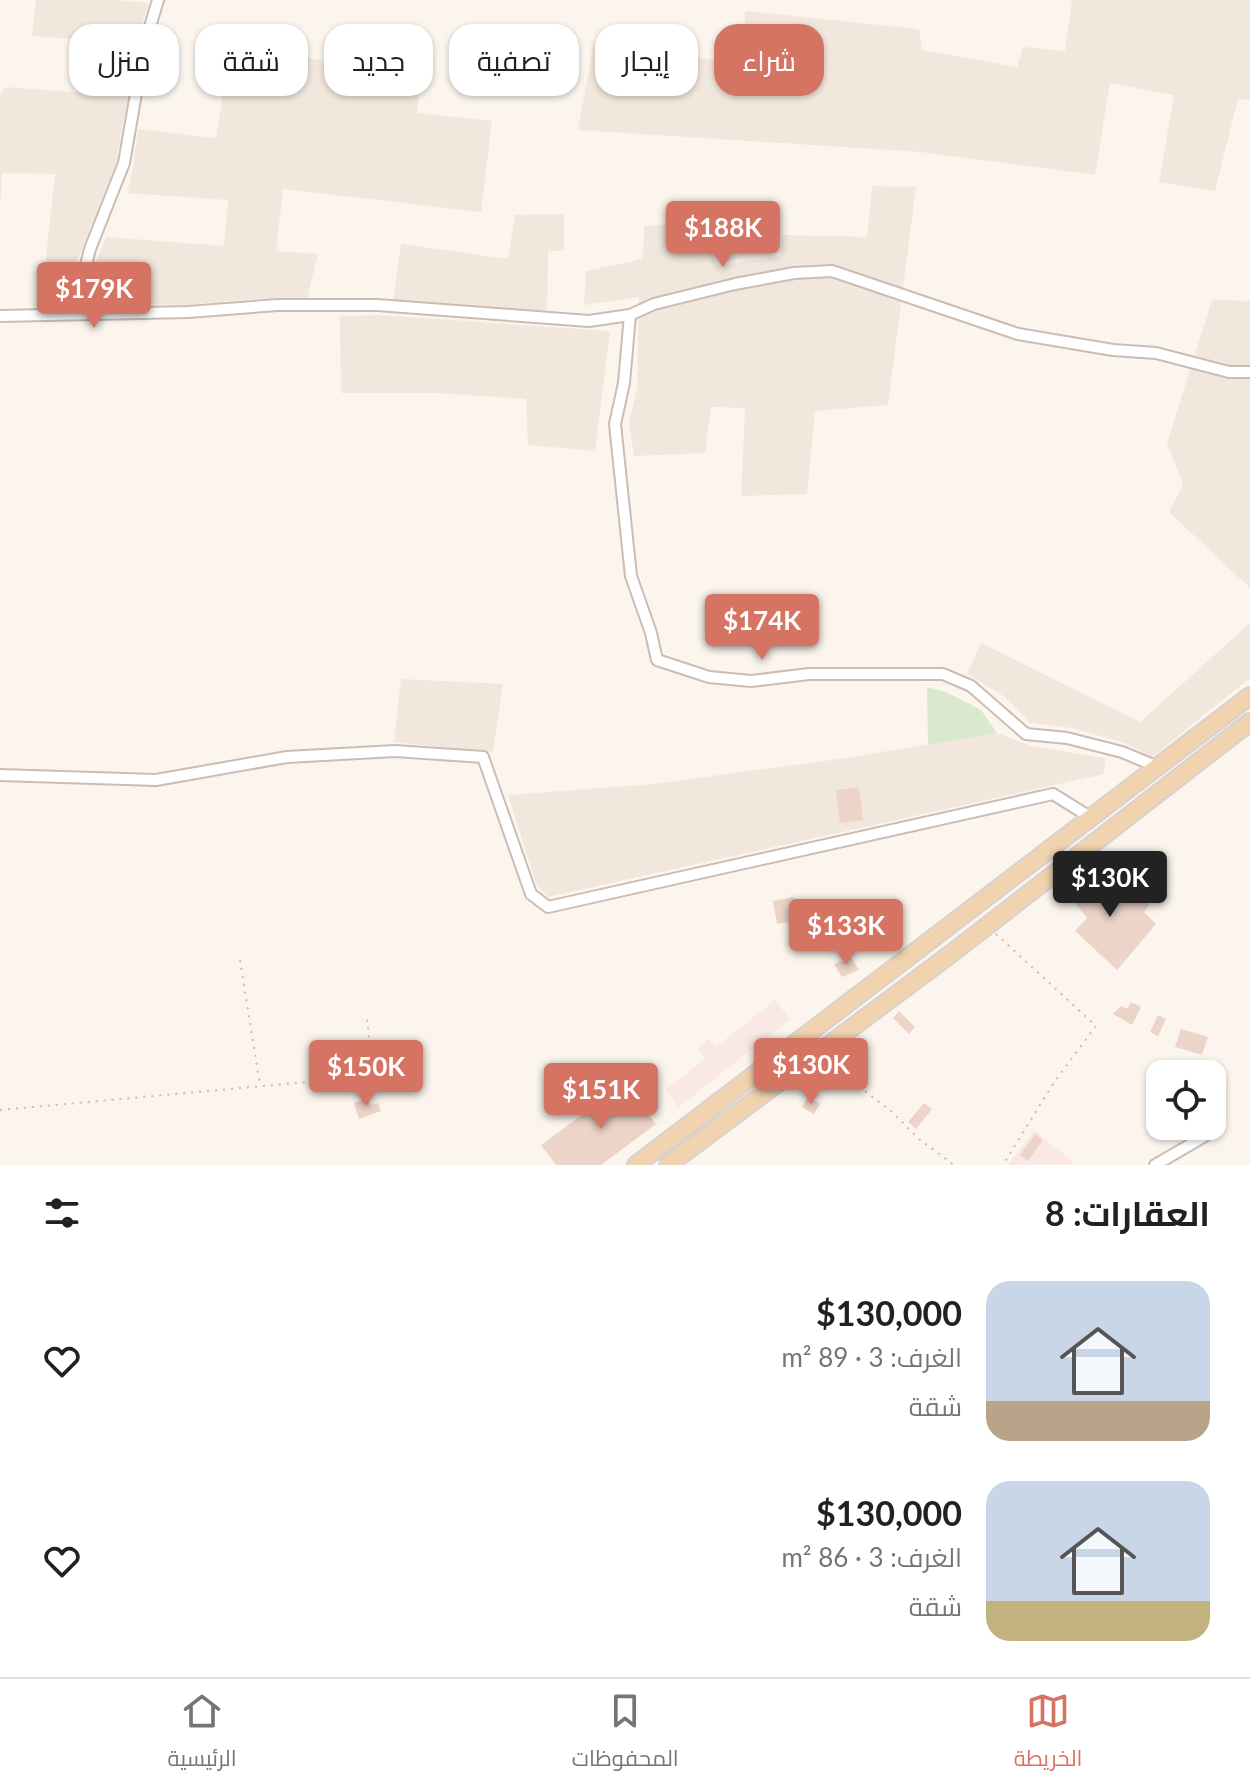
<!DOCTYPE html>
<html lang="ar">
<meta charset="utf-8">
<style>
:root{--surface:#fff;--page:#f2f2f2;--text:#202124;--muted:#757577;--line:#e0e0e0;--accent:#d57463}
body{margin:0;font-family:Lato,Cairo,sans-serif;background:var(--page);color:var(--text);direction:rtl;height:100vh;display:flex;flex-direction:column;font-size:30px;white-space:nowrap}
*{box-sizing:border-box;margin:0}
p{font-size:26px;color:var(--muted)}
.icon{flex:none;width:44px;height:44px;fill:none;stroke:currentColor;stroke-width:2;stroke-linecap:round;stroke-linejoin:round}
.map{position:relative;height:1165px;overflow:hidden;direction:ltr}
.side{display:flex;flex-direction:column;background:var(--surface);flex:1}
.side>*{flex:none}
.guide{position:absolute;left:24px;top:24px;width:800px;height:72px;direction:rtl;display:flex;gap:16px}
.fabs{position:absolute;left:1146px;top:1060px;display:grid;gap:16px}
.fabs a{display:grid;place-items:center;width:80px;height:80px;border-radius:16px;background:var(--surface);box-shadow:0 2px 6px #0004;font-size:40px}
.price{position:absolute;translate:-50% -68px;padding:0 18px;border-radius:8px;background:var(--accent);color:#fff;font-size:26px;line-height:52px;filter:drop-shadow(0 2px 4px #0008)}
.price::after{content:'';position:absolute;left:50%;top:48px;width:24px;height:18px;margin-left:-12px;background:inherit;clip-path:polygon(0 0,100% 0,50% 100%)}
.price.on{background:#222;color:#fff}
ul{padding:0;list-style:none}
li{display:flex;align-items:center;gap:24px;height:200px;padding:0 40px}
li span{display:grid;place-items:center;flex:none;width:224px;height:160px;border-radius:24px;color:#555}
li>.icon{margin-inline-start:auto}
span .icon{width:96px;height:96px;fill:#fffc;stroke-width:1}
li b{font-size:34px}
h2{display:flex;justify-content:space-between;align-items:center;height:96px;padding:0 40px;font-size:34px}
.pill{padding:0 28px;border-radius:24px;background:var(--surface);box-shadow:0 2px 6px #0004;font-size:28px;line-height:72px}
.pill.on{background:var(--accent);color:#fff}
.menu{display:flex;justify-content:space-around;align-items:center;height:112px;border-top:2px solid var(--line);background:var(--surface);font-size:22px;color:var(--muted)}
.menu a{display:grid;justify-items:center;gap:4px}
.menu .on{color:var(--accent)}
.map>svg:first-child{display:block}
.residential{fill:#f2e7dd}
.commercial{fill:#f9e8e3}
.green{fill:#dae8cd}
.building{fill:#edd4c8}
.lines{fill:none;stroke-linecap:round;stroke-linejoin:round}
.street-casing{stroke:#ccbdb4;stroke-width:14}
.primary-casing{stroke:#d8d1cf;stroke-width:20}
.path{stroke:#d3b8ab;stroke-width:2;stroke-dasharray:2 6;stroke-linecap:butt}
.street{stroke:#fff;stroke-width:10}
.primary{stroke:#f1d4af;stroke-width:16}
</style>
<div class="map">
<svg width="1250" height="1165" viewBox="0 0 1250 1165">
<rect width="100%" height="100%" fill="#fbf5ee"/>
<path class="residential" d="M36,0H117L149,3L136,43L32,36Z
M1072,0H1250V100L1238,99L1215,191L1159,182L1174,95L1110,83L1095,175L921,152L578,130L593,46L743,63L745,11L919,29L922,50L1017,67L1023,47L1065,51Z
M294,55L421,80L417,113L492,121L481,212L283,189L276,251L318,254L307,299L269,298L184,305L109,303L92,271L106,237L224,246L228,200L127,193L133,169L138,129L216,138L225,81L286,91Z
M5,87L128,96L115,167L75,266H45L55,174L2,173L0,209V96Z
M872,186L916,187L888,405L815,411L807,494L741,496L745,408L711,407L705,453L634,456L629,422L637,389L639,297L584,305L586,271L643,259L644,226L698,222L717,266L780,256L783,235L867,237Z
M564,214V251H548L547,312L393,302L401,244L508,259L515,215Z
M1212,300L1250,301V588L1169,512L1183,485L1167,443Z
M380,315L610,331L595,451L528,445L526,399L436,393H341L340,316Z
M1250,623V678L1152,757L1125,743L1072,728L1030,723L1005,697L967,674L981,643L1140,722Z
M401,679L503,684L493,752L394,742Z
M997,733L1031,746L1105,758L1104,774L548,897L536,883L508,795L653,784L839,759Z"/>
<path class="commercial" d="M775,1000L790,1019L679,1107L665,1090L705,1059L697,1048L709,1039L716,1047Z
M1034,1130L1073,1162L1071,1165H1008Z"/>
<path class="green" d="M927,687L946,692L981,710L997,733L928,745Z"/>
<path class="building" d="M859,787L863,820L840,823L836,790Z
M1089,870L1113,900L1125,885L1149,905L1144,912L1156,924L1117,970L1075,931L1087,918L1064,889Z
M794,897L798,920L777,924L773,901Z
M851,957L859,970L842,977L834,964Z
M1131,1002L1141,1007L1132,1025L1113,1014L1121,1006L1127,1009Z
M899,1011L915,1027L909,1034L893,1018Z
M1158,1015L1166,1019L1158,1036L1150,1032Z
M1181,1029L1208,1037L1202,1055L1175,1047Z
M625,1083L656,1124L601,1165H556L541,1145Z
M808,1097L820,1104L814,1114L802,1107Z
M368,1098L371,1105L378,1103L381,1111L359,1119L354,1103Z
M924,1103L932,1109L916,1129L908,1122Z
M1035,1134L1043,1140L1028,1161L1020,1155Z"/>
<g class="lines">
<defs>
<path id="street" d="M100,313L91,297L84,273L90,249L124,163L144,47L158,0
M630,315L624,383L615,424L631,576L651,633L657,660L709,677L751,681L809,674H943L971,686L1026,734L1067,738L1122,752L1158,767
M0,316L188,312L277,305H377L589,321L630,315L654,304L735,284L794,273L832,271L1018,334L1113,350L1156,353L1229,372H1250
M0,775L156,780L287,757L395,751L483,757L531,894L548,907L1053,794L1090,817
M1155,1165L1205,1136"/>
<path id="primary" d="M636,1165L1250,696
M668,1165L952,953L1250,722"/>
</defs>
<use href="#street" class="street-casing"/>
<use href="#primary" class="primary-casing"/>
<path class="path" d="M996,934L1096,1026L1055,1081L1003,1165
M240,960L260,1085
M827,1062L891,1111L919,1139L954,1165
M0,1110L362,1077L372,1069L367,1018"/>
<use href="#street" class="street"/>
<use href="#primary" class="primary"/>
</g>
</svg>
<div class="fabs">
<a><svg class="icon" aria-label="locate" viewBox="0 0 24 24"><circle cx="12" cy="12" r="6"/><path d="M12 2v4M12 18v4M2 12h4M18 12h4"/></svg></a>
</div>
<b class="price" style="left:723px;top:269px">$188K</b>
<b class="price" style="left:94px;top:330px">$179K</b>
<b class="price" style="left:762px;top:662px">$174K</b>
<b class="price on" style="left:1110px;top:919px">$130K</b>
<b class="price" style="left:846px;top:967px">$133K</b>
<b class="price" style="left:811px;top:1106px">$130K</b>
<b class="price" style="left:366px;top:1108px">$150K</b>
<b class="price" style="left:601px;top:1131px">$151K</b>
<div class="guide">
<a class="pill on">شراء</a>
<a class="pill">إيجار</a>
<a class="pill">تصفية</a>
<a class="pill">جديد</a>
<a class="pill">شقة</a>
<a class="pill">منزل</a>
</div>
</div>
<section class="side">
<h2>العقارات: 8<svg class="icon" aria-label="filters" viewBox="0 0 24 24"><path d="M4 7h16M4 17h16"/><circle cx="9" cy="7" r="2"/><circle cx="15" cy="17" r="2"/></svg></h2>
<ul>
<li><span style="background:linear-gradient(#c9d6e8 75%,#b9a48a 0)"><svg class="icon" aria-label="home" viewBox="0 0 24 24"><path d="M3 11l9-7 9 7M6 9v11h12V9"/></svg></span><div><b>$130,000</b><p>الغرف: 3 · 89 m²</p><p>شقة</p></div><svg class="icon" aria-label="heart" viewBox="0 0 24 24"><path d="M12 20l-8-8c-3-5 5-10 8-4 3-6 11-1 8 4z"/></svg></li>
<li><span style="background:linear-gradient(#c9d6e8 75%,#c2b280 0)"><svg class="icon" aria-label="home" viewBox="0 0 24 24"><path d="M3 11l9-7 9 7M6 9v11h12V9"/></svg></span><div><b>$130,000</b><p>الغرف: 3 · 86 m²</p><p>شقة</p></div><svg class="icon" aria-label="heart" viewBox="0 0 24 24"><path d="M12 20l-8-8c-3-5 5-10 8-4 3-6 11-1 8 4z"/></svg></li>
</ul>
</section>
<nav class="menu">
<a class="on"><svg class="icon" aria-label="map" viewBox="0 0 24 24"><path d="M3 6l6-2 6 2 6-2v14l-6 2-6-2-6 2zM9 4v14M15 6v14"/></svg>الخريطة</a>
<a><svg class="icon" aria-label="saved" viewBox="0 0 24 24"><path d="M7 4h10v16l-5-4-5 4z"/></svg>المحفوظات</a>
<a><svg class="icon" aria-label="home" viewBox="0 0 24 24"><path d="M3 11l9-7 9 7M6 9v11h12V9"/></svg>الرئيسية</a>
</nav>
